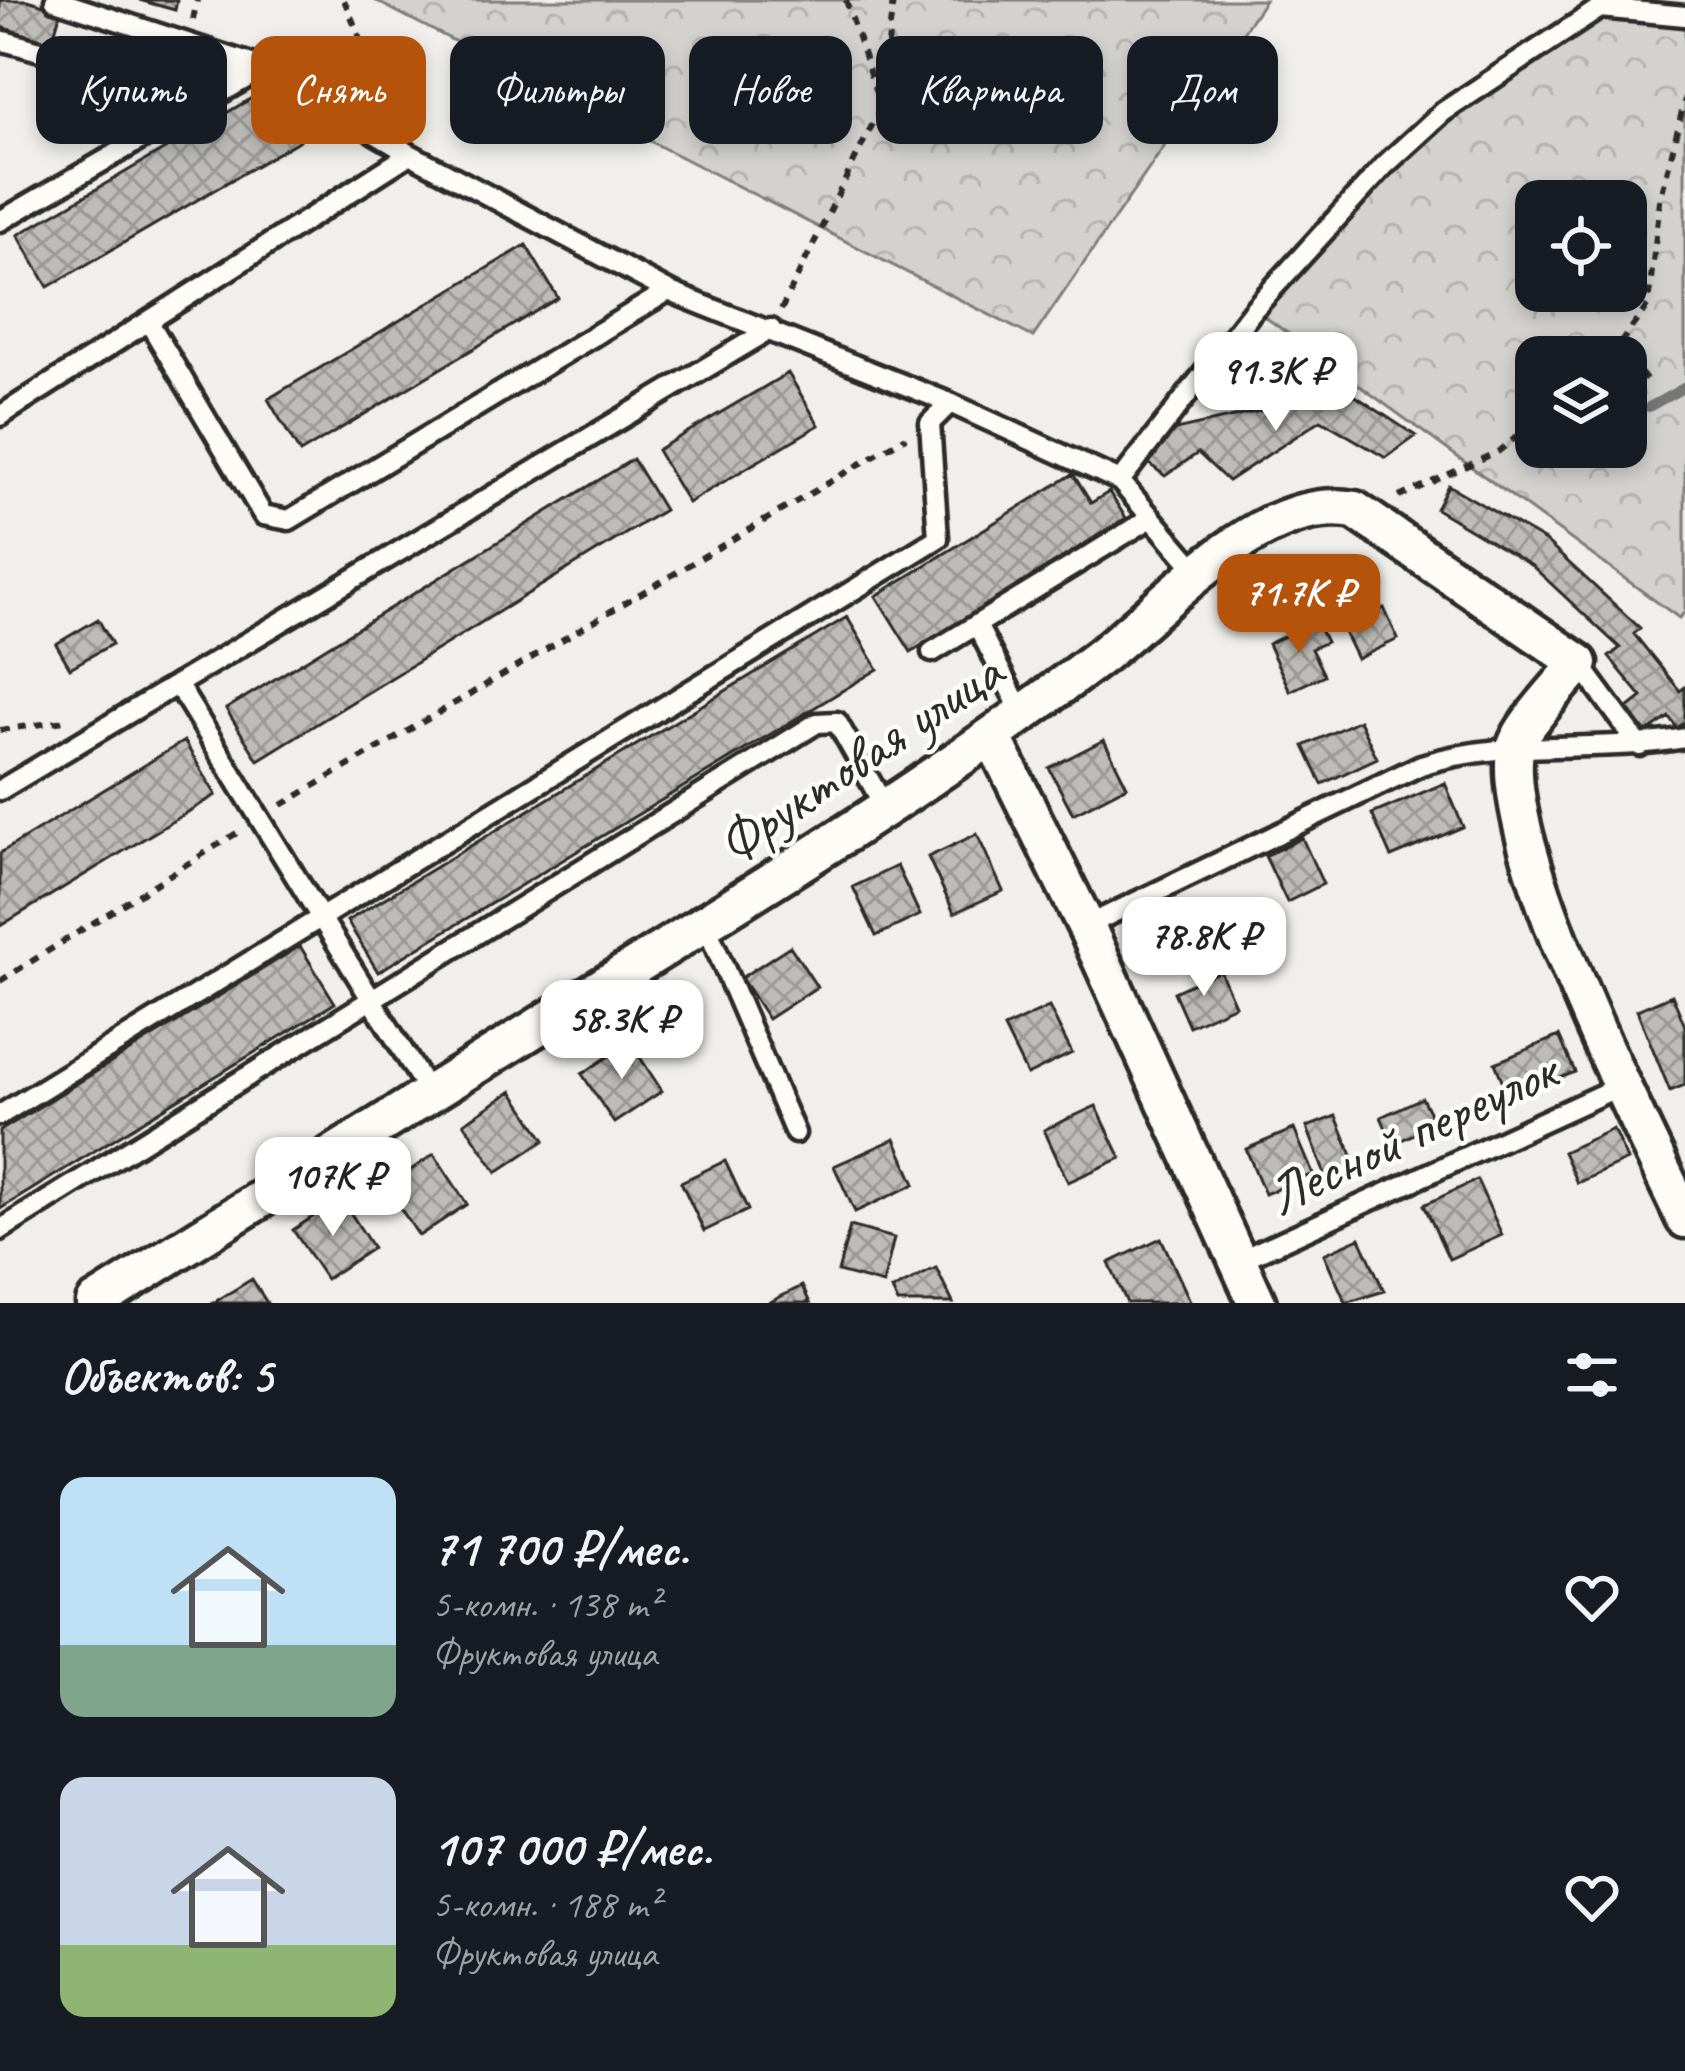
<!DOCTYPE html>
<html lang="ru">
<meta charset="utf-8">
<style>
:root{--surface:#171b24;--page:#242831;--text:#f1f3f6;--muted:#9ea1a6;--accent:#b45309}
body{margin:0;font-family:Caveat,sans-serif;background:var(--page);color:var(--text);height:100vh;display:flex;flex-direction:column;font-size:45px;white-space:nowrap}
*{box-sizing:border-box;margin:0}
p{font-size:39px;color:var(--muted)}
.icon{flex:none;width:66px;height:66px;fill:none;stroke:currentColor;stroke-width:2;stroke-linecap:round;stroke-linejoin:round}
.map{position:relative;height:1303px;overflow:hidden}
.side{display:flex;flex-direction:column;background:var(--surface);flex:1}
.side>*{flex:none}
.hud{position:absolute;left:36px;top:36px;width:1614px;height:108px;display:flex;gap:24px}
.controls{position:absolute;left:1515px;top:180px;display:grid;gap:24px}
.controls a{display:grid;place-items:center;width:132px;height:132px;border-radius:24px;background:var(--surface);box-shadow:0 6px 18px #0003;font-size:60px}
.price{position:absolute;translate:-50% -102px;padding:0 27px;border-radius:24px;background:#fff;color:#222;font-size:39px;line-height:78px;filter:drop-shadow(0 3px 6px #0008)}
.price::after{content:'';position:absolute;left:50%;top:72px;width:36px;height:27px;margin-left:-18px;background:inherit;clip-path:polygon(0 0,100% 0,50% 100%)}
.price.on{background:var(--accent);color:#fff}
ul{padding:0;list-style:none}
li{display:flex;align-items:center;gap:36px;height:300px;padding:0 60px}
li span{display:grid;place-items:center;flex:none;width:336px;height:240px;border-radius:24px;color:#555}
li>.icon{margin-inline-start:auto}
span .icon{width:144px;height:144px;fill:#fffc;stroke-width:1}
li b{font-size:51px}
h2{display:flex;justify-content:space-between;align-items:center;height:144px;padding:0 60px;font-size:51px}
.pill{padding:0 42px;border-radius:24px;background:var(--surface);box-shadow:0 6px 18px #0003;font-size:42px;line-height:108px}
.pill.on{background:var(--accent);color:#fff}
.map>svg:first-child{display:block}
.forest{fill:url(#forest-crowns);stroke:#7f7e7d;stroke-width:3;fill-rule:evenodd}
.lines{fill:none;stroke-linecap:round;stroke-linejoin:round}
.stream{stroke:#777775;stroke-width:10}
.building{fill:url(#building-cross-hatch);stroke:#2b2b2b;stroke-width:3}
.service-casing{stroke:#2b2b2b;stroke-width:27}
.minor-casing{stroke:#2b2b2b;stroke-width:45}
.path{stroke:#2b2b2b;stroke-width:6;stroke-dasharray:9 9;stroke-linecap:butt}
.service{stroke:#fdfcf7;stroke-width:18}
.minor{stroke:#fdfcf7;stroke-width:36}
.labels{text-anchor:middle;stroke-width:9;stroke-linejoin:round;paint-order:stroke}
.street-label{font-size:57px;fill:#2b2b2b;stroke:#fdfcf7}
</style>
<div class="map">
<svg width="1685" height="1303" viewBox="0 0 1685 1303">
<defs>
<pattern id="forest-crowns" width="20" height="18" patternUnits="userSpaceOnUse" patternTransform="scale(3)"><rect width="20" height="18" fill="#d3d2cf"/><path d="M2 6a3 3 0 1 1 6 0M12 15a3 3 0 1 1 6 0" fill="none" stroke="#b5b4b2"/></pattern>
<pattern id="building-cross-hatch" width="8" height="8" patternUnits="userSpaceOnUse" patternTransform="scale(3)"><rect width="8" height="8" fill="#bdbcb8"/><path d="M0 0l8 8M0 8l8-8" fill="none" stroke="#9a9996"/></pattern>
</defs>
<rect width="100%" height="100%" fill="#f0efeb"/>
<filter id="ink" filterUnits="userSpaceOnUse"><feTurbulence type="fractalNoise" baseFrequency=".00833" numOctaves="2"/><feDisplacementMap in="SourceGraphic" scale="24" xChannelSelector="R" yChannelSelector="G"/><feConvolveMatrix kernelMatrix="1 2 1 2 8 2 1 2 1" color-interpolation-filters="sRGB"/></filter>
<g filter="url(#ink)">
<path class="forest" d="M374,0H1265L1033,337Z
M1600,8L1685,16V612L1679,618L1254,309L1385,165ZM1536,201H1626V291H1536ZM1536,357H1626V447H1536Z"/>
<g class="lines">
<path class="stream" d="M1649,407L1685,387"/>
</g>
<path class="building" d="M0,0H27L61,10L52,42L0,27Z
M139,0H177L175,10Z
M269,88L300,140L48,287L18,235Z
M526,245L558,298L300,453L268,399Z
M788,373L819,425L688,503L657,450Z
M1348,391L1416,436L1386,458L1321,420L1228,481L1198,453L1165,476L1143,459L1171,431Z
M633,459L664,510L258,760L226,709Z
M1073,474L1091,503L1109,492L1126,518L911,652L876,596Z
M1448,485L1545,541L1640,628L1634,634L1680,691L1685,687V722L1677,728L1669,717L1646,733L1628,708L1642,697L1609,657L1620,648L1532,566L1436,509Z
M1384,608L1398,639L1357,659L1342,628Z
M847,617L878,669L378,972L347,921Z
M98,619L112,644L70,668L56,644Z
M1316,621L1326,642L1311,649L1324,675L1290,691L1268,644Z
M1359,720L1377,758L1322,784L1304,746Z
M1104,740L1127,786L1073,814L1049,768Z
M184,741L216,795L0,926V853Z
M1445,783L1463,827L1391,857L1372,814Z
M977,834L1003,891L954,913L928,857Z
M1302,838L1323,884L1287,902L1265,856Z
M897,866L920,915L876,936L853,887Z
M300,946L335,1003L0,1209V1131Z
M790,946L817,987L768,1019L741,978Z
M1220,971L1235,1005L1189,1026L1174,992Z
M1672,995L1685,1026V1085L1670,1091L1637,1010Z
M1049,1007L1072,1053L1027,1075L1004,1028Z
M1559,1036L1575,1072L1510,1099L1495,1063Z
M630,1042L662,1091L614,1123L582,1074Z
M512,1091L545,1140L497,1172L464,1123Z
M1422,1098L1435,1124L1393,1144L1381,1117Z
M1096,1106L1121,1158L1068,1182L1044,1130Z
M1336,1116L1357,1168L1327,1180L1307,1127Z
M1294,1129L1313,1174L1265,1194L1246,1149Z
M1613,1129L1627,1160L1577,1183L1563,1152Z
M895,1139L915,1184L855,1212L834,1166Z
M434,1154L467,1204L419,1236L386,1187Z
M725,1161L748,1210L704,1231L681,1182Z
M1477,1180L1502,1235L1449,1259L1424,1205Z
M341,1198L373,1248L326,1279L293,1230Z
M850,1226L894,1238L883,1284L838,1272Z
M1161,1238L1191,1303H1127L1109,1263Z
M1360,1238L1384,1291L1346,1303L1324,1254Z
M936,1268L953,1303H898L892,1290Z
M252,1279L267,1303H213Z
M802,1286L810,1303H768Z"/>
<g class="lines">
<defs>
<path id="service" d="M55,0L264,68L410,154L668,291L950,403L1120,481L1198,572
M0,40L153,82L264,68L0,221
M150,324L263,515L289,520L668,291
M0,416L410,154
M1120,481L1254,309L1385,165L1443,112L1600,8L1685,16
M977,625L1023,715
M932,652L1151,518
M1579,663L1640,746
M177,684L429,1093
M0,790L771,329
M705,923L795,1133
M1086,926L1421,765C1508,737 1596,754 1685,738
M0,1115L938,538L930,423L950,403
M0,1230L817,723L837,722L887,811
M1238,1261L1622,1085"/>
<path id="minor" d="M993,738L1086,926L1257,1303
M95,1303C252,1205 408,1106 566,1009C747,897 927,788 1097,659C1167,606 1261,492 1355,510L1579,663C1565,681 1517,730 1515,750C1500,850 1639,1121 1685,1219"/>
</defs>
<use href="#service" class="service-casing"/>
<use href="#minor" class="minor-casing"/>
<path class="path" d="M344,0L392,112
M846,0L880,105
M193,20L197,0
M781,310L881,107L893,0
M1610,357L1648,305L1660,201L1685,99
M1626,366H1635L1650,385
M1399,497L1499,451L1536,421
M0,730L65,721
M282,805L906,437
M0,981L240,831"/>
<use href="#service" class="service"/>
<use href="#minor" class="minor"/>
</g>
</g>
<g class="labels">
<g class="street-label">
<text transform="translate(859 757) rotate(-34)" y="20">Фруктовая улица</text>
<text transform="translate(1411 1132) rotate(-25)" y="20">Лесной переулок</text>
</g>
</g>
</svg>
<div class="controls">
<a><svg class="icon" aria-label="locate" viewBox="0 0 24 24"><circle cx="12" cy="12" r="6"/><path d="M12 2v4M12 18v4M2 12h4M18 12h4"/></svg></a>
<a><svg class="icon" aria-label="layers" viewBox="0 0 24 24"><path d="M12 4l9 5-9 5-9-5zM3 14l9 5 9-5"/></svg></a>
</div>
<b class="price" style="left:1276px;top:434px">91.3K ₽</b>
<b class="price on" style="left:1299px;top:656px">71.7K ₽</b>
<b class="price" style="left:1204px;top:999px">78.8K ₽</b>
<b class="price" style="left:622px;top:1082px">58.3K ₽</b>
<b class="price" style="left:333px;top:1239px">107K ₽</b>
<div class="hud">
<a class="pill">Купить</a>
<a class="pill on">Снять</a>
<a class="pill">Фильтры</a>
<a class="pill">Новое</a>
<a class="pill">Квартира</a>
<a class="pill">Дом</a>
</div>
</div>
<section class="side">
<h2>Объектов: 5<svg class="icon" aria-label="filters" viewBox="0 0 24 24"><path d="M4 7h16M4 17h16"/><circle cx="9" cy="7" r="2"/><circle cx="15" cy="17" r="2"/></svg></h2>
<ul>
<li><span style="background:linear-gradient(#bfe0f5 70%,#7fa58c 0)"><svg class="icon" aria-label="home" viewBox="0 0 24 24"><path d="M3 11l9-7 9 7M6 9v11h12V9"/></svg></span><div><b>71 700 ₽/мес.</b><p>5-комн. · 138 m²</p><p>Фруктовая улица</p></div><svg class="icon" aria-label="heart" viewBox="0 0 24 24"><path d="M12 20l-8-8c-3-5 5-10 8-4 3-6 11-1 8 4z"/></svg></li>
<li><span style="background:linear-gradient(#c9d6e8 70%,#8fb573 0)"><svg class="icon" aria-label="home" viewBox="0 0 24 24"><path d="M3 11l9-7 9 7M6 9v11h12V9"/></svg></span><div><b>107 000 ₽/мес.</b><p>5-комн. · 188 m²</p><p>Фруктовая улица</p></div><svg class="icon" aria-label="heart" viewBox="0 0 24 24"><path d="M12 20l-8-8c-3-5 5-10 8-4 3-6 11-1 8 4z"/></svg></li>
</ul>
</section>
